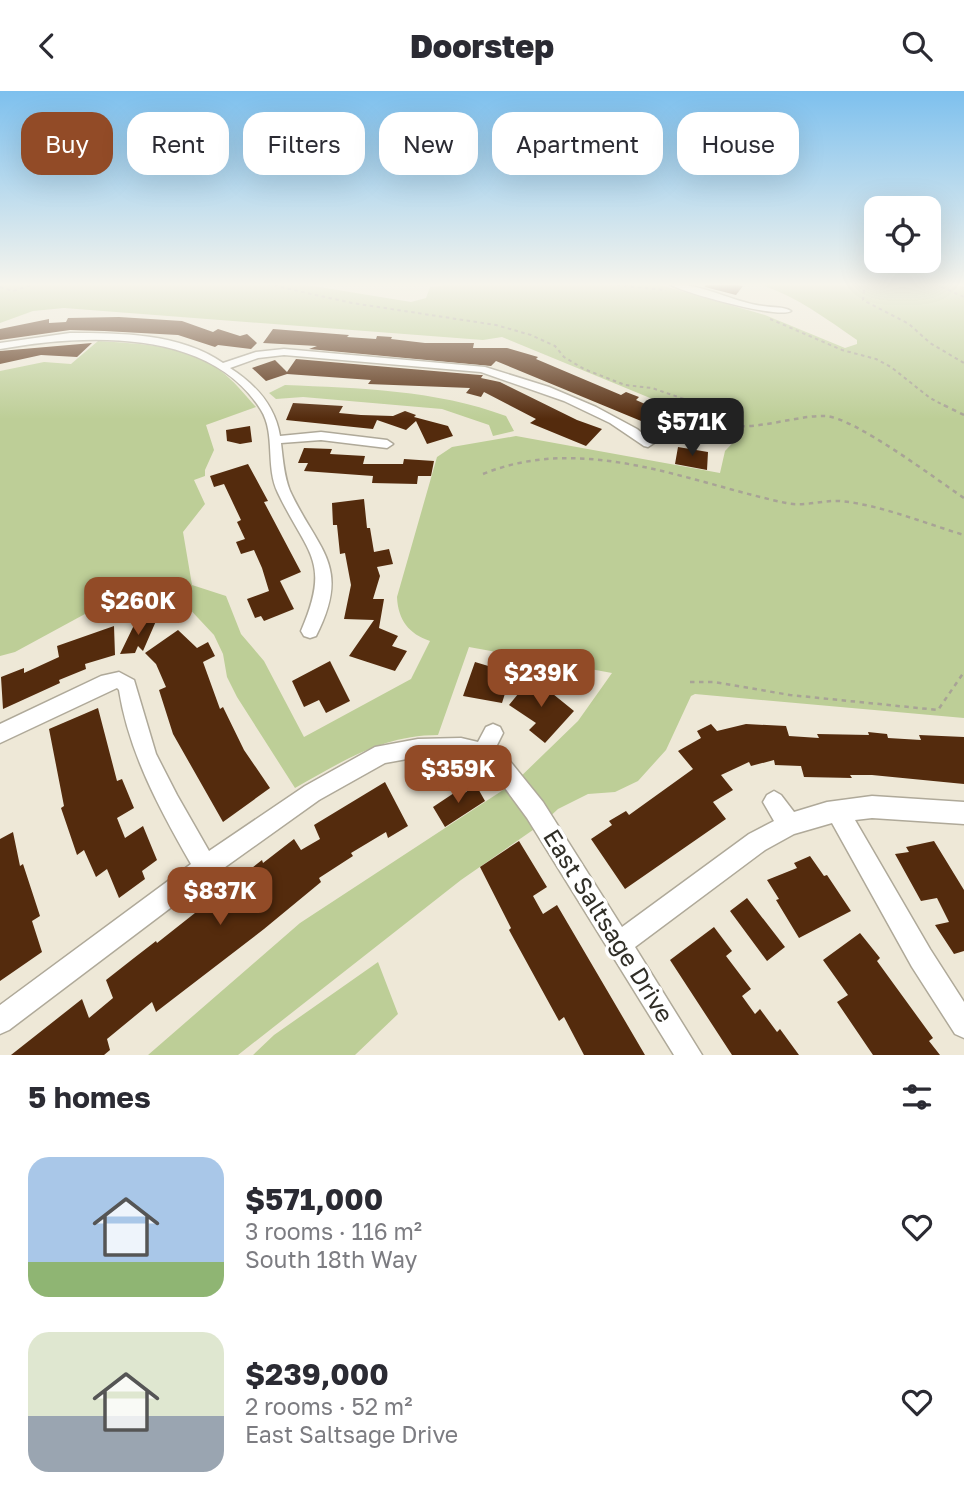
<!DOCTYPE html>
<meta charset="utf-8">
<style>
:root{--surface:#fff;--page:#f7f7f7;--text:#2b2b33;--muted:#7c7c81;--accent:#924b27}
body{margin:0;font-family:"Golos Text",sans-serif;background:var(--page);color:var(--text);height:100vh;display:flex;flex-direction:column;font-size:26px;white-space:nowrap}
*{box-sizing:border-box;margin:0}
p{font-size:23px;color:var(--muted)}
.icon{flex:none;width:38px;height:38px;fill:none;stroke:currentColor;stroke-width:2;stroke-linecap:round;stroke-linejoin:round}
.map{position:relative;height:964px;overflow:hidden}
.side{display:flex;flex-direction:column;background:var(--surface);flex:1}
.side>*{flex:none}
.top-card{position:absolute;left:21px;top:21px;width:922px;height:63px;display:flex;gap:14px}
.controls{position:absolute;left:864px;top:105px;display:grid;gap:14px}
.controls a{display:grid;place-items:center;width:77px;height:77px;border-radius:14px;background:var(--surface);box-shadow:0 7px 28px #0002;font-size:35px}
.price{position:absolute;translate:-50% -60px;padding:0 16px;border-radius:14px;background:var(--accent);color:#fff;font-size:23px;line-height:46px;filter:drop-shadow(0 2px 4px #0008)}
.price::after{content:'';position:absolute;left:50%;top:42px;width:21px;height:16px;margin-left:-10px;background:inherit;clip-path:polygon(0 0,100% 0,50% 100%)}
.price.on{background:#222;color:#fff}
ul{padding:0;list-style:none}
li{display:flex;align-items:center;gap:21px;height:175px;padding:0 28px}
li span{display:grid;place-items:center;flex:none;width:196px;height:140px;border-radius:21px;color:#555}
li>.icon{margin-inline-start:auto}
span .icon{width:84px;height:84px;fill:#fffc;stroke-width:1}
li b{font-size:30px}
h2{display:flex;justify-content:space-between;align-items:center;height:84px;padding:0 28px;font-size:30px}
.chip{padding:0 24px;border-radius:21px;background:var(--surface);box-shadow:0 7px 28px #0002;font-size:24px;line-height:63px}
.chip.on{background:var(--accent);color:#fff}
header{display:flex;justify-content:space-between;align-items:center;height:91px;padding:0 28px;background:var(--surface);font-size:32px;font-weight:800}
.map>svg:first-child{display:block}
.green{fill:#bdce97}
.building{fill:#542b0d}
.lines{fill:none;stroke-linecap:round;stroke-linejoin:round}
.minor-casing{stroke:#afa999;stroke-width:3}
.path-far1{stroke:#a8a396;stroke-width:2;stroke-dasharray:3.5 3.5;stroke-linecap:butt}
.path{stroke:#a8a396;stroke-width:2.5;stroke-dasharray:4.5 4.5;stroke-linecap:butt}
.minor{fill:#fff;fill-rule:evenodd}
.labels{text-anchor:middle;stroke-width:7;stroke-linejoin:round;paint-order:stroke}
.near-street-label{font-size:24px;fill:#302e27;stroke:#fff}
</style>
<header><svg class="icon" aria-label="back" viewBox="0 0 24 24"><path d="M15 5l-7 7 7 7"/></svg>Doorstep<svg class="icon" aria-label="search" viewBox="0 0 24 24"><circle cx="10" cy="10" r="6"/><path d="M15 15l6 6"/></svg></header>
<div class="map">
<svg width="964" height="964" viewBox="0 0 964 964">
<rect width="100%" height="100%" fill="#eee8d7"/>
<path class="green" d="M0,193H301L411,211L426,207L430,196L450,193H657L765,224L845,257L857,253V249C825,227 796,205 759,193H957L964,196V627L695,603L691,605L666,659L638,690L615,701L588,703L558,718L543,732L461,789L238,964H148L300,832L514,692L578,630L612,582L469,556L438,644C383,644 341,671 295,697L237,606L227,586L223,563L214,544L184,512L127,509L96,517L15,561L0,565V280L44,271L71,273L98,250C139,253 187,253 221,280C234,290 245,304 256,316L206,334L214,359L205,379V385L194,389L205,413L183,441L192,494L226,505L241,543L264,570L304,646L411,588L430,550C409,543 398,529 397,506L437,366L452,356L516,345L720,382L725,360L740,344L502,246L483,249L64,217L33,220L0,232Z
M285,294C359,297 436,299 506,325L514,340L493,345L489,334L442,318L303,306L276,308L269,302Z
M378,871L398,923L355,964H253L274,944Z"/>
<path class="building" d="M706,193H733L743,195L736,204L705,196Z
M119,226L182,230L213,241L218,238L240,245L247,243L257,252L251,258L218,254L215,256L178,244L104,240L70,239L0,249V238L49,228V232L66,231L68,227Z
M273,238L349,244L347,246L376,248L377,245L392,246L391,248L425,252H474L473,257H507L538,266L536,268L621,304L626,301L639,306L636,309L663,321L686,326L707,341L678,353L679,345L662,333L658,337L496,270L491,275L309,258L317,255L263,252Z
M92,252L77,266L41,264L0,273V260Z
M296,268L480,284H483L481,287L500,291L577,329L602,338L586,355L530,332L536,328L484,301L481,306L466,302L470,297L368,293L371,289L287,283L266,290L252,277L275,269L287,281Z
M293,312L343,315L339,322L361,324L393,325L405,320L416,324L414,326L448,335L453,345L427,353L416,330L406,339L377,329L373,338L286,329Z
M250,335L252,351L240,353L227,350L226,339Z
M678,356L708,361L707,379L675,373Z
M304,357L332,358L330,363L365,365L363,373H403L404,368L434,370L431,385H418L417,393L372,392L373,385L304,380L308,372H298Z
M248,373L268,410L264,411L301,481L280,490L294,518L264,530L261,525L255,527L247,508L269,500L262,477L254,459L241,463L236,451L245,448L237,431L241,429L224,393L214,396L210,385Z
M364,408L367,437H370L374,461L389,458L393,473L377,476L380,485L373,508H384L379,537L398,545L392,555L407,560L395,580L349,565L374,529L344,528L351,494L345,462L340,463L337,434H333L332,412Z
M136,530H156L143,560L138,555L135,562L120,563Z
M114,535L115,564L85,573L86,578L59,589L60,592L3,618L1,586L24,577V582L59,566L57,555Z
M178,539L197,557L208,551L215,565L203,571L220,618L223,616L244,659L270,697L223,731L173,643L159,599L166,596L156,573L145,562Z
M330,570L350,610L326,622L319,609L304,616L292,590Z
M497,570L514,574L502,612L463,605L475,571L495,577Z
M532,586L574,620L545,652L529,639L536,632L509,614Z
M98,617L117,690L122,688L134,717L117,727L125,747L143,735L157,769L142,780L145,788L119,807L107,778L96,786L84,759L77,764L61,717L64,715L49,638Z
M711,633L717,640L746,633L786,635L789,645L819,647L817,643L869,644L868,641L887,643L888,647L921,649L919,644L964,646V693L872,684H850L852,687L804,686L801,675L775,674L774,669L751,675L749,671L721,684L733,699L713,711L726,728L625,798L591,748L612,734L609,730L626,720L629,724L693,678L678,660L701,647L697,640Z
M385,691L408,735L388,747L386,741L351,762L353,765L319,787L321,791L264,838L156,921L152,911L107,948L110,959L104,964H11L82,908L89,927L113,907L106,889L134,867L156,850L157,852L262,769L263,772L294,748L301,759L320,748L314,734Z
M476,694L485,710L445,736L433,716L460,698L463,703Z
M13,741L20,775L23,773L40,825L32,830L42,861L0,890V748Z
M519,750L547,796L533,805L543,823L557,814L645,964H584L564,926L559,930L509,839L511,837L480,776Z
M934,750L964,799V860L954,863L935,834L949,831L937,807L921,810L895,763L909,761L906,756Z
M810,765L824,785L827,784L851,820L799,847L776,809L779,808L767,789L797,777L794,772Z
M747,807L785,856L767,870L730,820Z
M714,836L732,860L726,865L751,898L742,905L755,923L760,918L777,941L780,938L799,964H732L670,869Z
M860,842L880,867L877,870L933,947L929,950L940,964H873L837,911L848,904L823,869Z"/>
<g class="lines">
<defs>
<path id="minor" d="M669,193C702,192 732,211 763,215C773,217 783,215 791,220C778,228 684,202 669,193Z
M70,242C119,242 180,242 223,272L256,261L284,258L485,276L549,296L596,316L637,338L654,352L648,356L644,355L610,332L564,310L481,281L284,264L258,267L230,277C255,293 275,314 280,345L321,341L387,349L393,353L387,357L321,349L281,352C283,369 284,385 290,400C318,460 352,474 316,545L310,547L304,545L301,540C332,469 307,463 278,402C265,376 276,343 261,319C210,236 83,243 0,258V252Z
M119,581L134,589L156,663L177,704L209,760L305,695L375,656L418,648L461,647L478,651L486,636L493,633L500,636L503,642L495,658L505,664L543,711L622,836L749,743L774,730L763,711L767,704L774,700L781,704L794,721L827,711L872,705L964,711V733L872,727L855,729L930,858L964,911V947L955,943L912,876L832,732L794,743L765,759L635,856L702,964H674L527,727L491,678L478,670L461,665L418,666L385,672L319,709L214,784L9,939L0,943V914L191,773C160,719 129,662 119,599L117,597L0,652V633L101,585Z"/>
</defs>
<use href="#minor" class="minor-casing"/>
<path class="path-far1" d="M267,193L352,212L496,234L531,244L555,255L564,266L584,278L625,294L652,297L690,310L694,316
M603,193L666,199
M860,193L864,200L863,209L909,233L930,252L964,272
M935,193L964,206
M0,196L13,200L34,193
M770,228L842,259L876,268L891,276L930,307L947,316"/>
<path class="path" d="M693,314C724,355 784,324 825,325C854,326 937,389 964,407
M944,314L964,324
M483,383C584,342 687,391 786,412C804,416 822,409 840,410C881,414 924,432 964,444
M690,591H714L790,604L938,619L964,581"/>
<use href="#minor" class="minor"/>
</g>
<linearGradient id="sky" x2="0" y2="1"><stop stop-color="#7dc0ee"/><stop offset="0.59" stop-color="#f7f5ed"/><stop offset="1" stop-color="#f7f5ed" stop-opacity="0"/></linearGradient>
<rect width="964" height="328" fill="url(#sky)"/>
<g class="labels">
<g class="near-street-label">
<text transform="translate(608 835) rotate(58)" y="8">East Saltsage Drive</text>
</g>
</g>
</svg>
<div class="controls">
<a><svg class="icon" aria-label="locate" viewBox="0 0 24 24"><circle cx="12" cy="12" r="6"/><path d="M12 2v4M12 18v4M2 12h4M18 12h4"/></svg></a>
</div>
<b class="price on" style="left:692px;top:367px">$571K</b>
<b class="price" style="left:138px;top:546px">$260K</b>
<b class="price" style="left:541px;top:618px">$239K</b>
<b class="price" style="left:458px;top:714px">$359K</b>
<b class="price" style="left:220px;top:836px">$837K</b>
<div class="top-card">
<a class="chip on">Buy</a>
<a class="chip">Rent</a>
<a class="chip">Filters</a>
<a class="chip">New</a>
<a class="chip">Apartment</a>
<a class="chip">House</a>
</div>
</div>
<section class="side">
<h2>5 homes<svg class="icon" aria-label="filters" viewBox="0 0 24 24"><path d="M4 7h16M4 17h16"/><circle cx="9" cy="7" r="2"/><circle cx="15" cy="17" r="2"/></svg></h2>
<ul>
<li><span style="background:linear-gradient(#a9c7e8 75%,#8fb573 0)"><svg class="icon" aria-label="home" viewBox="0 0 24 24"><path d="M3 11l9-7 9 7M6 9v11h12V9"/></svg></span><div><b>$571,000</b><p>3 rooms · 116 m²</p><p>South 18th Way</p></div><svg class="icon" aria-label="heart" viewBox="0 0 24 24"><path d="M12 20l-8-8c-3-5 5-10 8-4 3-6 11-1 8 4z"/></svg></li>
<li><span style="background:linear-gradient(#dfe7d0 60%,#9aa5b1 0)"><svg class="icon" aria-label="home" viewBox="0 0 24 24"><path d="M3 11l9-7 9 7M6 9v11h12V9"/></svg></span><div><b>$239,000</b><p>2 rooms · 52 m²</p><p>East Saltsage Drive</p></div><svg class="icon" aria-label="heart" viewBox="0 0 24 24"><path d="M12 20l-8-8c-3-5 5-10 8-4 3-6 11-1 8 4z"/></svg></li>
</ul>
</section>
